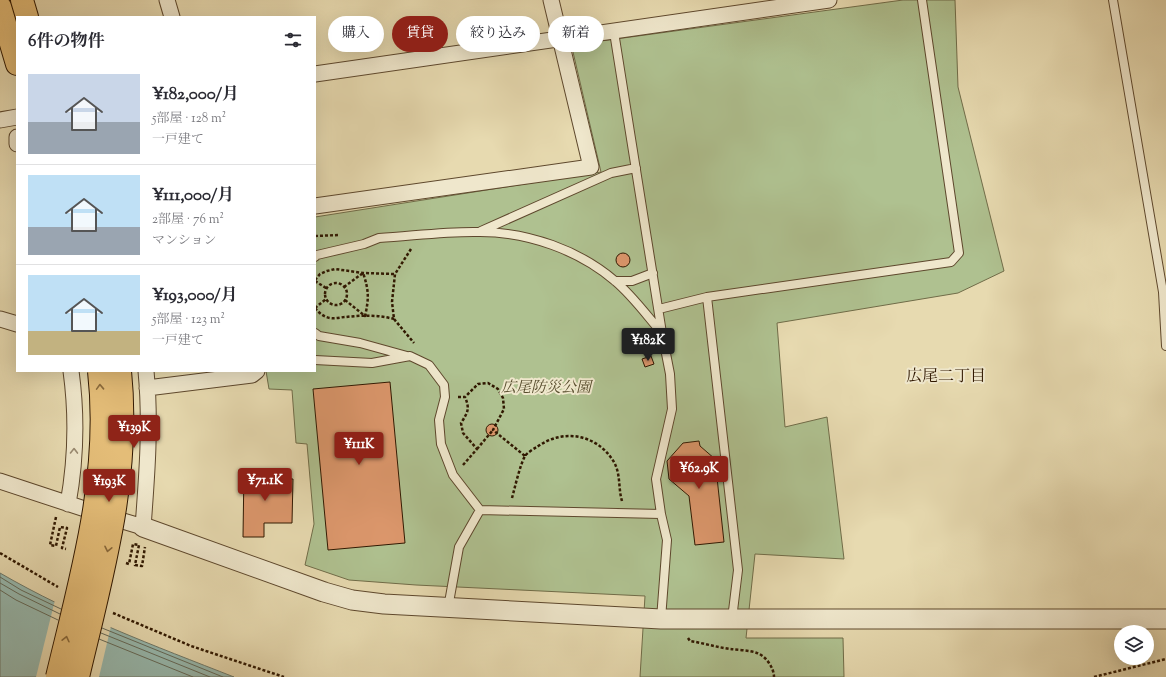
<!DOCTYPE html>
<html lang="ja">
<meta charset="utf-8">
<style>
:root{--surface:#fff;--page:#f2f2f3;--text:#2b2b33;--muted:#7c7c81;--line:#e1e1e2;--accent:#8f2418}
body{margin:0;font-family:"Sorts Mill Goudy","Noto Serif JP",serif;background:var(--page);color:var(--text);height:100vh;display:flex;flex-direction:column;font-size:15px;white-space:nowrap}
*{box-sizing:border-box;margin:0}
p{font-size:13px;color:var(--muted)}
.icon{flex:none;width:22px;height:22px;fill:none;stroke:currentColor;stroke-width:2;stroke-linecap:round;stroke-linejoin:round}
.map{position:relative;flex:1;overflow:hidden}
.drawer{position:absolute;left:16px;top:16px;width:300px;height:356px;display:flex;flex-direction:column;background:var(--surface);border-radius:0px;box-shadow:0 4px 16px #0002}
.drawer>*{flex:none}
.banner{position:absolute;left:328px;top:16px;width:380px;height:36px;display:flex;gap:8px}
.buttons{position:absolute;left:1114px;top:625px;display:grid;gap:8px}
.buttons a{display:grid;place-items:center;width:40px;height:40px;border-radius:50%;background:var(--surface);box-shadow:0 4px 16px #0002;font-size:20px}
.price{position:absolute;translate:-50% -34px;padding:0 9px;border-radius:4px;background:var(--accent);color:#fff;font-size:13px;line-height:26px;filter:drop-shadow(0 1px 2px #0008)}
.price::after{content:'';position:absolute;left:50%;top:24px;width:12px;height:9px;margin-left:-6px;background:inherit;clip-path:polygon(0 0,100% 0,50% 100%)}
.price.active{background:#222;color:#fff}
ul{padding:0;list-style:none}
li{display:flex;align-items:center;gap:12px;height:100px;padding:0 12px}
li+li{border-top:1px solid var(--line)}
li span{display:grid;place-items:center;flex:none;width:112px;height:80px;border-radius:0px;color:#555}
li>.icon{margin-inline-start:auto}
span .icon{width:48px;height:48px;fill:#fffc;stroke-width:1}
li b{font-size:17px}
h2{display:flex;justify-content:space-between;align-items:center;height:48px;padding:0 12px;font-size:17px}
.chip{padding:0 14px;border-radius:18px;background:var(--surface);box-shadow:0 4px 16px #0002;font-size:14px;line-height:36px}
.chip.active{background:var(--accent);color:#fff}
.map>svg:first-child{display:block}
.green{fill:#afc190;stroke:#706c48}
.water{fill:#97bab0;stroke:#6e796a}
.pier{fill:#e7dab0}
.lines{fill:none;stroke-linecap:round;stroke-linejoin:round}
.shore{stroke:#646958;stroke-width:1}
.building{fill:#dc976c;stroke:#301801}
.service-casing{stroke:#5e482d;stroke-width:10}
.minor-casing{stroke:#5e482d;stroke-width:17}
.tertiary-casing{stroke:#5e482d;stroke-width:21}
.primary-casing{stroke:#301801;stroke-width:24}
.path{stroke:#301801;stroke-width:2.5;stroke-dasharray:3 2;stroke-linecap:butt}
.service{stroke:#efe7cc;stroke-width:8}
.minor{stroke:#efe7cc;stroke-width:15}
.tertiary{stroke:#efe7cc;stroke-width:19}
.primary{stroke:#e4bd78;stroke-width:22}
.primary-bridge-casing{stroke:#301801;stroke-width:24;stroke-linecap:butt}
.primary-bridge{stroke:#e4bd78;stroke-width:22}
.oneway{stroke:#8a6a3c}
.oneway2{stroke:#998a71}
.labels{text-anchor:middle;stroke-width:4;stroke-linejoin:round;paint-order:stroke}
.park-label{font-size:15px;font-style:italic;fill:#564b2c;stroke:#efe7cc}
.neighbourhood-label{font-size:16px;fill:#301801;stroke:#efe7cc}
</style>
<div class="map">
<svg width="1166" height="677" viewBox="0 0 1166 677">
<rect width="100%" height="100%" fill="#e7dab0"/>
<filter id="stains"><feTurbulence type="fractalNoise" baseFrequency=".005" numOctaves="4"/><feColorMatrix values="0 0 0 0 .2 0 0 0 0 .09 0 0 0 0 .02 0 0 0 .5 -.17"/></filter>
<radialGradient id="worn" r=".72"><stop offset=".6" stop-color="#630" stop-opacity="0"/><stop offset="1" stop-color="#630" stop-opacity=".3"/></radialGradient>
<path class="green" d="M903,0H955L958,87L1004,271L958,293L777,323L785,427L827,417L844,559L755,554L746,638H843L844,677H640L645,596L416,585L349,580L305,565L314,524L307,444L296,443L292,390L269,389L266,371H315V217L601,172L573,52L579,44Z"/>
<path class="water" d="M0,573C74,616 155,646 234,677H0Z"/>
<path class="pier" d="M55,600L111,626L99,677H36Z"/>
<g class="lines">
<path class="shore" d="M0,577L21,590L61,609
M0,583L19,594L60,614
M0,590L16,600L58,620
M102,628L223,677
M101,633L210,677
M99,639L193,677"/>
</g>
<path class="building" d="M616 260a7 7 0 1 1 14 0a7 7 0 1 1-14 0Z
M651,356L654,364L645,367L642,359Z
M390,382L405,543L328,550L313,389Z
M486 430a6 6 0 1 1 12 0a6 6 0 1 1-12 0Z
M699,441L700,446L715,459L724,542L695,545L689,496L669,479L667,461L683,443Z
M244,469L268,470V478L293,479L292,523H264V537H243Z"/>
<g class="lines">
<defs>
<path id="service" d="M1113,0L1163,292L1166,346
M481,231L611,173L636,168
M315,257L317,255L364,244L379,238C413,236 447,231 480,232C528,232 579,250 615,281C633,296 647,316 662,333
M615,281H632L653,273
M707,297L738,570L732,619
M659,309L707,297L951,262L959,253L922,0
M315,333L319,336L360,343L407,356
M315,360L372,363L410,356L429,365L444,385L445,397L439,420L441,444L453,475L480,510L661,514L656,479L672,409L670,374L662,333L614,32
M661,514L667,540L661,619
M448,608L459,547L480,510"/>
<path id="minor" d="M167,0L172,17
M315,74L829,0
M0,120L17,117
M17,137V144
M315,206L591,167L551,0
M0,319L17,324
M147,388L252,375L257,371
M0,481L103,515L143,527C147,475 151,423 146,371
M68,504C76,460 77,415 71,371"/>
<path id="tertiary" d="M143,527L324,592L352,600L384,604L661,619H1166"/>
<path id="primary" d="M22,0L27,17
M0,7L17,64"/>
</defs>
<use href="#service" class="service-casing"/>
<use href="#minor" class="minor-casing"/>
<use href="#tertiary" class="tertiary-casing"/>
<use href="#primary" class="primary-casing"/>
<path class="path" d="M315,236L339,235
M411,249L395,274L392,302L394,319L414,343
M315,280L320,274L327,271L335,269L363,273L395,274
M315,281L326,288
M325 294a11 11 0 1 1 22 0a11 11 0 1 1-22 0Z
M344,287L363,273C369,290 369,299 365,316L345,300
M315,308C319,313 324,317 330,318C336,319 341,317 346,317C362,315 379,315 394,319
M315,308L326,299
M458,397H465L478,384L488,383L498,389L503,398L504,409L493,430L525,456
M477,449L493,430
M463,465L477,449L463,433L461,423C468,412 470,409 465,397
M512,498C515,487 520,465 525,456C527,453 533,449 537,447C563,428 597,434 614,462C621,475 618,488 622,501
M56,517L50,545L56,546L60,527L67,528L62,548L66,549
M0,553L58,587
M126,563L129,564L133,544L139,545L135,565L142,566L145,547
M113,613L191,646L284,677
M688,638L690,641C703,643 716,647 730,649C738,650 749,650 757,653C766,656 774,668 774,677
M1094,677L1166,659"/>
<use href="#service" class="service"/>
<use href="#minor" class="minor"/>
<use href="#tertiary" class="tertiary"/>
<use href="#primary" class="primary"/>
<defs>
<path id="primary-bridge" d="M57,677C81,577 111,475 99,371
M78,677C102,575 131,477 120,371"/>
</defs>
<use href="#primary-bridge" class="primary-bridge-casing"/>
<use href="#primary-bridge" class="primary-bridge"/>
</g>
<defs><path id="oneway-chevron" d="M-2-3.5L2.5 0L-2 3.5" fill="none" stroke-width="1.6" stroke-linecap="round" stroke-linejoin="round"/></defs>
<g class="oneway">
<use href="#oneway-chevron" transform="translate(100 387) rotate(-92)"/>
<use href="#oneway-chevron" transform="translate(108 549) rotate(102)"/>
<use href="#oneway-chevron" transform="translate(66 639) rotate(-77)"/>
</g>
<use class="oneway2" href="#oneway-chevron" transform="translate(74 451) rotate(-89)"/>
<g class="labels">
<g class="park-label">
<text x="546" y="392">広尾防災公園</text>
</g>
<g class="neighbourhood-label">
<text x="946" y="381">広尾二丁目</text>
</g>
</g>
<rect width="100%" height="100%" filter="url(#stains)"/>
<rect width="100%" height="100%" fill="url(#worn)"/>
</svg>
<div class="buttons">
<a><svg class="icon" aria-label="layers" viewBox="0 0 24 24"><path d="M12 4l9 5-9 5-9-5zM3 14l9 5 9-5"/></svg></a>
</div>
<b class="price active" style="left:648px;top:362px">¥182K</b>
<b class="price" style="left:134px;top:449px">¥139K</b>
<b class="price" style="left:359px;top:466px">¥111K</b>
<b class="price" style="left:699px;top:490px">¥62.9K</b>
<b class="price" style="left:265px;top:502px">¥71.1K</b>
<b class="price" style="left:109px;top:503px">¥193K</b>
<div class="banner">
<a class="chip">購入</a>
<a class="chip active">賃貸</a>
<a class="chip">絞り込み</a>
<a class="chip">新着</a>
</div>
<section class="drawer">
<h2>6件の物件<svg class="icon" aria-label="filters" viewBox="0 0 24 24"><path d="M4 7h16M4 17h16"/><circle cx="9" cy="7" r="2"/><circle cx="15" cy="17" r="2"/></svg></h2>
<ul>
<li><span style="background:linear-gradient(#c9d6e8 60%,#9aa5b1 0)"><svg class="icon" aria-label="home" viewBox="0 0 24 24"><path d="M3 11l9-7 9 7M6 9v11h12V9"/></svg></span><div><b>¥182,000/月</b><p>5部屋 · 128 m²</p><p>一戸建て</p></div></li>
<li><span style="background:linear-gradient(#bfe0f5 65%,#9aa5b1 0)"><svg class="icon" aria-label="home" viewBox="0 0 24 24"><path d="M3 11l9-7 9 7M6 9v11h12V9"/></svg></span><div><b>¥111,000/月</b><p>2部屋 · 76 m²</p><p>マンション</p></div></li>
<li><span style="background:linear-gradient(#bfe0f5 70%,#c2b280 0)"><svg class="icon" aria-label="home" viewBox="0 0 24 24"><path d="M3 11l9-7 9 7M6 9v11h12V9"/></svg></span><div><b>¥193,000/月</b><p>5部屋 · 123 m²</p><p>一戸建て</p></div></li>
</ul>
</section>
</div>
